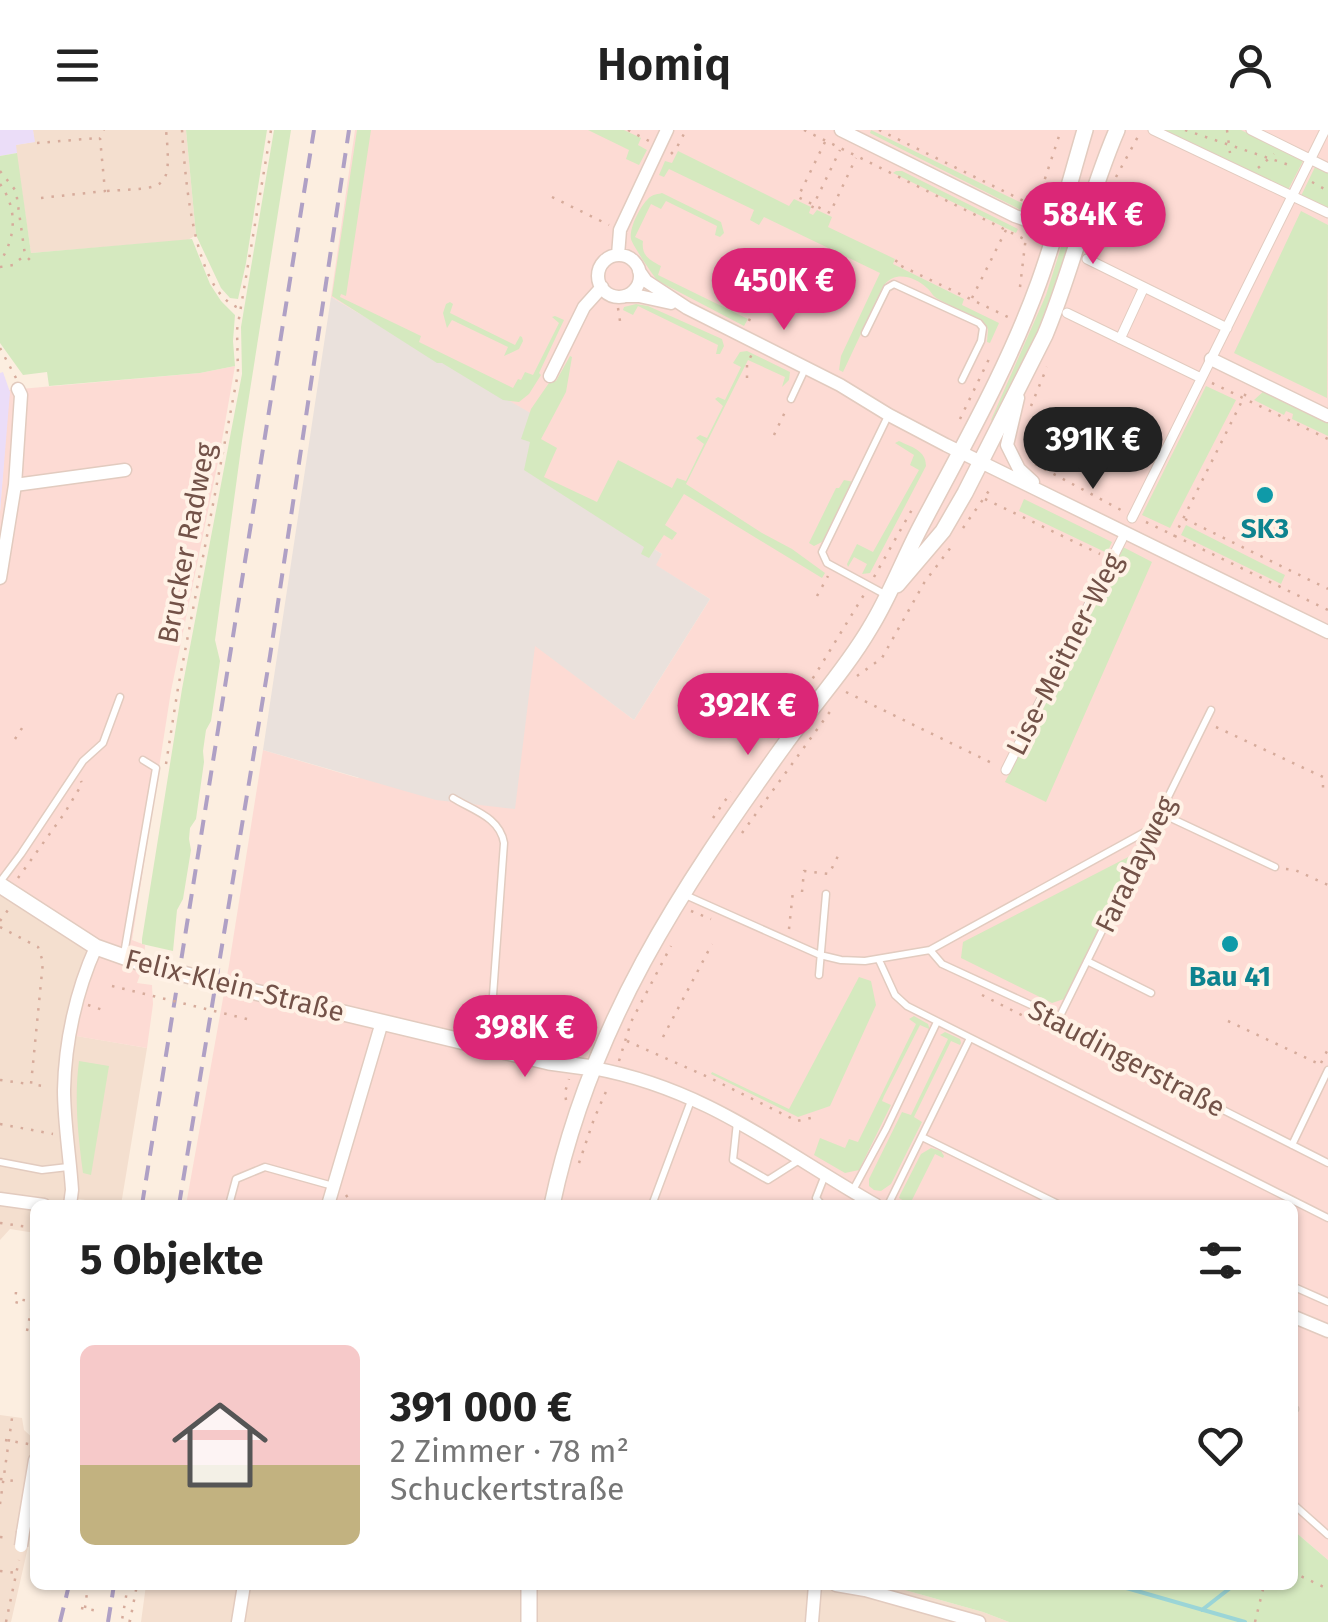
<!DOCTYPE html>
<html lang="de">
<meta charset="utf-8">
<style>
:root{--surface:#fff;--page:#f2f2f2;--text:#222;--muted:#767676;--line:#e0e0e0;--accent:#db2777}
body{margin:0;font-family:"Fira Sans",sans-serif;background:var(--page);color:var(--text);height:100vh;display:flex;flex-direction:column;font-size:38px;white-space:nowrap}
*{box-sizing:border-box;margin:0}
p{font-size:32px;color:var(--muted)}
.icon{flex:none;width:55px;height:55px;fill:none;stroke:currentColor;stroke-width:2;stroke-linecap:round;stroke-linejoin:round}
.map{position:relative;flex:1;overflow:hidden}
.details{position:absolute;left:30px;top:1070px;width:1268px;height:390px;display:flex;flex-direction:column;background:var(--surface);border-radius:15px;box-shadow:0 2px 8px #0004}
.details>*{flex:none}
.price{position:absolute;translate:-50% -85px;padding:0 22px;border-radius:35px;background:var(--accent);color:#fff;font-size:32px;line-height:65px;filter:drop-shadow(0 2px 5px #0008)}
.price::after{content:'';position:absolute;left:50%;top:60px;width:30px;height:22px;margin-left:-15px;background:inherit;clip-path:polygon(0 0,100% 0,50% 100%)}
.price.current{background:#222;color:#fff}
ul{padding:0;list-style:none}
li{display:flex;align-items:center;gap:30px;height:250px;padding:0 50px}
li+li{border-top:2px solid var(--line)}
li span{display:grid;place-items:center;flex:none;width:280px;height:200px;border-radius:15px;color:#555}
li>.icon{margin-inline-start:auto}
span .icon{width:120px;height:120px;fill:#fffc;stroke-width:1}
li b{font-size:42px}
h2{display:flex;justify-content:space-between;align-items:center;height:120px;padding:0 50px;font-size:42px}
header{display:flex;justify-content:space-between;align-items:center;height:130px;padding:0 50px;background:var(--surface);font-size:45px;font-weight:600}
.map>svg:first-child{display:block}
.residential{fill:#f4dfcf}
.commercial{fill:#fddbd4}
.industrial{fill:#eae1dc}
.education{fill:#ebddf8}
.green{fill:#d5e9bf}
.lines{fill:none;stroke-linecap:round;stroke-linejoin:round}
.stream{stroke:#9bd5d7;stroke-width:4}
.service-casing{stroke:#e2cbbf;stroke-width:9}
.pedestrian-casing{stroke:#e2cbbf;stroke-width:11}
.minor-casing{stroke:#e2cbbf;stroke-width:15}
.tertiary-casing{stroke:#e2cbbf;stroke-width:18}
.path{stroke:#d6ab9b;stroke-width:2.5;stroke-dasharray:2.5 8;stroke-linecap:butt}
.service{stroke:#fff;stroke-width:6}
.pedestrian{stroke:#fff;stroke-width:9}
.minor{stroke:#fff;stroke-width:12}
.tertiary{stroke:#fff;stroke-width:15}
.rail{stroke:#afa0c5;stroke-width:4;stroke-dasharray:15 10;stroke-linecap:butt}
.minor-bridge-casing{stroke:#e2cbbf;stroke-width:15;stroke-linecap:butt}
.tertiary-bridge-casing{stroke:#e2cbbf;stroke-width:18;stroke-linecap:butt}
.path-bridge{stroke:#d6ab9b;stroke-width:2.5;stroke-dasharray:2.5 8;stroke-linecap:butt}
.minor-bridge{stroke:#fff;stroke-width:12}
.tertiary-bridge{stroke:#fff;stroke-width:15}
.culture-dot{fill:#0f9aa8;stroke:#fff2e6;stroke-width:4}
.labels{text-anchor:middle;stroke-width:8;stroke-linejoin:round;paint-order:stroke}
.culture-label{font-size:28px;font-weight:bold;fill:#0d838f;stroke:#fff2e6}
.street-label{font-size:28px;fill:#735248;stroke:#fff2e6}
</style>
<header><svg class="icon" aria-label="menu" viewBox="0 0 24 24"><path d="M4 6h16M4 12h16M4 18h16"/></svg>Homiq<svg class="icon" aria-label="person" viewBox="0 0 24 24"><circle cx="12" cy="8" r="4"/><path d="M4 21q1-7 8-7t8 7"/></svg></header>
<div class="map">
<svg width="1328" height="1492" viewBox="0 0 1328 1492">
<rect width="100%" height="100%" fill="#fceee0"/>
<path class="residential" d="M33,0H186L196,105L188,110L31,123L15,15L34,12Z
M0,754L98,817L71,905L147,918L121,1075L71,1068L69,1075H35V1103L10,1099L0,1110Z
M0,1285L22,1288L24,1300L35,1310V1368L28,1417L11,1492H0Z
M146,1455H887L983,1482L1009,1492H141Z"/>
<path class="commercial" d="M355,0H1328V1430L1293,1400L1292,1075H186L229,835L263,620L358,648L535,515L634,590L710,469L655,435L662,424L529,340L538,288L331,167Z
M235,236L219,327L171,561L132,810L145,815L144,834L137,853L152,855L153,874L147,918L70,905L98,817L0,754V382L9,260L200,243Z"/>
<path class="industrial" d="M331,167L539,288L529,340L662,424L656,435L710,469L634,590L535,516L515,679L436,670L263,620Z"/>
<path class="education" d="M0,0H33L35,12L16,15L17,23L0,26Z
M3,242L10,262L0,382V243Z"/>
<path class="green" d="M186,0H267L246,133L238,169L230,168L221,158L196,105Z
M274,0H291L242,311L215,510L220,531L211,591L206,600L203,621L204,632L196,689L190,698L189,709L191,720L183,769L177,780L173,821L142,814V809L182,559L242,244L241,197Z
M357,0H371L346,166L341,164L340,167L421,206L419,212L513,258L518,249L521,250L525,242L533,245L559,193L552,187L555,186L564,190L539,243L541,245L529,264L519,272L503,270L442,233H437L332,166Z
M588,0H624L641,8L638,15L647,20L639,35L626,29L629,20Z
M871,0L1026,75L1023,81L870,3Z
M1163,0H1241L1303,31L1288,60Z
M678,21L789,76L794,69L811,77L809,83L813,85L817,80L832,87L828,97L895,129L893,134L964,169L962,175L999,193L990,213L987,212L988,199L982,190C968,183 952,177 938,169C933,167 931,161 927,158C914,146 895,141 884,155L843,242L839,240L841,226L880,143L764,87L759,95L750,90L754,80L669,39L664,47L659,45L665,31L672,33Z
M17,23L31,123L192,109L210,154L221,171L235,185L233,211L235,236L200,243L49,256L47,242L23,245L0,213V26Z
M1315,37L1328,43V80L1301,66Z
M896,41H902L1018,99L1016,103L893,43Z
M662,63L721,92L724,103L720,107L715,105L717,96L666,71L661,79L651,74L635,107L643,111C641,126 650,130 661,136L658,145L748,189L744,196L658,151C653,146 632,114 631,109C629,98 640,77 647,70C652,64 655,65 662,63Z
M1078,63L1083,68C1060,145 1034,222 995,293L991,290L1046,165Z
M1301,81L1328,95L1327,268L1234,223Z
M450,172L453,174L450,183L515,215L520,206L522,207L523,211L519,219L504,226L508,217L452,190L447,198L443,183L446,174Z
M636,174L648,176L722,209L724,216L720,224H716L718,215L638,176L633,185L623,180L624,177Z
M747,221L790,242L789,250L782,257L785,247L748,230L686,354L762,403L792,419L825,443L822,448L684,364L665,395L677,403L672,410L664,405L649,428L641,424L644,417L524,340L530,312L521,309L531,279L551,250L556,251L570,226L572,227L566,262L541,309L557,318L544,347L597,372L618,330L672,358L677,348L686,351L704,314L696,308L700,305L707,308L723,276L715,269L718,267L725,270L741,237L733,233L740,222Z
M1206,256L1236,270L1170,398L1142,385Z
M1265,260L1328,290V306L1292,289L1293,284L1286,281L1284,285L1254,270Z
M899,311C911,317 926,320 926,336L870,443L862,444L867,434L854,427L848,437L847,434L857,414L873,422L919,340L910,335L914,325L895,313Z
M844,350L854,352L822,412L814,416L809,413L836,358H839Z
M1024,369L1112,412L1107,423L1019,381Z
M1186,395L1285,445L1281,454L1181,405Z
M1123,417L1152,432L1046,672L1005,652Z
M1136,723L1064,869L1052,873L961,828L963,812Z
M859,847L871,851L876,875L830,976L798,987L711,944L712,942L789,979Z
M914,886L928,894L929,897V899L920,895L884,966L882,971L891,975L859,1040L845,1043L814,1025L820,1008L845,1018L849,1009L858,1012L916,894L909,889Z
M945,902L960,909L961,913L960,915L951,911L914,987L922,992L891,1054L881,1061L874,1060L869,1056V1049L902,982L911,985L948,909L940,905Z
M79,931L109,936L91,1045L83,1043C78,1005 74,969 79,931Z
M931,1018L941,1021L944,1026L943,1028L935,1024L912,1070L919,1075H911L899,1068L900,1065L921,1024Z
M1293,1400L1328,1430V1492H1009L983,1482L887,1455H1292Z"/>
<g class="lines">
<path class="stream" d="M1116,1455L1245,1492
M1202,1480L1234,1455"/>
<defs>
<path id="service" d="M865,203L887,158L894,154L979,193L983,198L981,211L962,250
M791,269L805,239
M888,466L827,433L822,422L888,286
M453,668C472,680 500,687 504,713L491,893L486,914
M1160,683L1275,737
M0,752L21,724L83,631L103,613L120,567
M683,764L820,825L841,830L865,831L930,820L1154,697
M930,820L942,834L1059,888L1067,901L1328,1033
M124,824L156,638L143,630
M879,830L895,865L907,876L1328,1088
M1087,831L1151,863
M819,845L826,764
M1059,888L1211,580
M737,992L733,1030L768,1050L801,1029
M922,1007L1060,1075
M1292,1015L1328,940
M0,1032L42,1040L68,1037
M853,1060L886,999L937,892
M229,1075L236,1049L265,1037L333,1056
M652,1075L692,968
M822,1075L816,1068L825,1045
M888,1075L970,908
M1292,1156L1328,1172
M1292,1277L1295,1279
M1292,1373L1328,1405"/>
<path id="pedestrian" d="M1153,0L1328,83
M1251,0L1328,38
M1087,129L1227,198
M1067,183L1201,248
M1120,209L1144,157
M1132,388L1325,0
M1006,640L1122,409"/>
<path id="minor" d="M841,0L1015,86L1056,101
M618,125L620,100L667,0
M598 146a21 21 0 1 1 42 0a21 21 0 1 1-42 0Z
M639,141L646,151L687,178L840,255L889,285L946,315L1328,502
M626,166H639L671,173
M1211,229L1328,286
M550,246L584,177L602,157
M1018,268L1007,315L1019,339L1033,352
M15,355L125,340
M0,448L15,355L21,265L18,259
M593,938C707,959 779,1020 876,1075
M0,1069L44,1075
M70,1075L72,1060C70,1027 64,993 64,960C65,912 76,861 96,817
M328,1075L382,892
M1292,1186L1328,1201
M23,1402L35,1330
M836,1455L865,1460L979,1492
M238,1492L244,1455
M812,1492L815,1455"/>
<path id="tertiary" d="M897,455L943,401L965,363L1045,205C1073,138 1088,67 1117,0
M0,755L96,817L144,834
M226,855L549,932L593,938
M552,1075C590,895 680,760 785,614C813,575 846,539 870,498C890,466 903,430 921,396C963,316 1008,238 1039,152C1057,102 1070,51 1085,0
M529,1455V1492"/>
</defs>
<use href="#service" class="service-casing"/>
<use href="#pedestrian" class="pedestrian-casing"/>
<use href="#minor" class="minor-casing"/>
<use href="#tertiary" class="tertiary-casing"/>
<path class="path" d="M182,0C185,43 192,161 239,178
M628,0L649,11
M804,0L1024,109
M879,0L1034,76
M1185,0L1292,36
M1227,0L1230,23
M825,12L798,67L830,83L856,28
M37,13L98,8
M671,24L676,19L686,0
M1258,38L1274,24
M0,41L16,61L25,125L34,134
M1116,47L1141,1
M1312,52L1328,61
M0,54C18,79 16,107 0,132
M107,61C166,57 172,63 166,0
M552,67L609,95
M41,68L105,61L100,8L104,0
M812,78L840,20
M1035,79L1061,0
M897,130L895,133L1008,187
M0,137L13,135L25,125
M1020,157L1026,106
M972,168L1006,100
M618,178L620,191
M749,191L760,160
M0,218L16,248
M747,248V234L752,224
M1212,253L1328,309
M1031,276L1047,237
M960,289L989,229
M774,305L786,280
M1035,334L1121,380
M985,369L1100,424
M1185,389L1328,459
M1146,392L1328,480
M963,398L993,355
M1174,407L1247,261
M874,447L914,376
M817,466L828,446
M174,469L193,472
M857,546L882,528L924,453L951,417
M846,562L996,635
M789,583L815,545L865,463
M1216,597L1323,647V659
M15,609L24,595
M166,634L178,558L238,243L237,200L271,0
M713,688L731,662
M742,703L834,576
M1286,739L1295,740L1328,755
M18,748L64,684L82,654L81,651
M802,762L804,741L829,744L838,726
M691,781L711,789
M0,791L8,780
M0,797L38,817L43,832L31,954L48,957
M789,799L793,761
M982,865L1055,902
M88,875L103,880
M1228,891L1319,934
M663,907L712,814
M627,911L708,947L797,991L811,988L815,989
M581,923L597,890
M619,931L631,892L671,816
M1321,933L1328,919
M0,950L29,954
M566,970L565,962L569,949
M0,994L53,1004
M579,1033L594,989L608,957
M346,1065L348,1068L346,1075
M0,1093L35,1098
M16,1162L15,1172L23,1174L25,1163
M27,1201L34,1165
M5,1310L34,1315
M0,1349L15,1351
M0,1374L12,1288
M0,1407L9,1408
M0,1441L16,1443
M1292,1442L1328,1459
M128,1455L122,1490L130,1491L137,1455
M81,1478L98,1481
M85,1478L88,1455
M6,1492L19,1430
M1255,1492L1264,1455"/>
<use href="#service" class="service"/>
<use href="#pedestrian" class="pedestrian"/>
<use href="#minor" class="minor"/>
<use href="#tertiary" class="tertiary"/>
<path class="rail" d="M142,1075L314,0
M179,1075L270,526L349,0
M60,1492L69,1455
M108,1492L114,1455"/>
<defs>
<path id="minor-bridge" d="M21,1416L23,1402"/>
<path id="tertiary-bridge" d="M144,834L226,855"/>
</defs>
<use href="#minor-bridge" class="minor-bridge-casing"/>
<use href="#tertiary-bridge" class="tertiary-bridge-casing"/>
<path class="path-bridge" d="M112,856L251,890"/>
<use href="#minor-bridge" class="minor-bridge"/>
<use href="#tertiary-bridge" class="tertiary-bridge"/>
</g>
<g class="culture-dot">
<circle cx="1265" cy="365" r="10"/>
<circle cx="1230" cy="814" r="10"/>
</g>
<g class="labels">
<g class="culture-label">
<text x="1265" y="408">SK3</text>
<text x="1230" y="856">Bau 41</text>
</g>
<g class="street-label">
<text transform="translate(186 413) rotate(-79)" y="10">Brucker Radweg</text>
<text transform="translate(1064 524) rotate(-63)" y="10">Lise-Meitner-Weg</text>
<text transform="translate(1135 734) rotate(-64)" y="10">Faradayweg</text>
<text transform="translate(235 855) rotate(14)" y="10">Felix-Klein-Straße</text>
<text transform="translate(1127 928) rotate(28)" y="10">Staudingerstraße</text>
</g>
</g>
</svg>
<b class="price" style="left:1093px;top:137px">584K €</b>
<b class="price" style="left:784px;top:203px">450K €</b>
<b class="price current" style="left:1093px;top:362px">391K €</b>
<b class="price" style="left:748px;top:628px">392K €</b>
<b class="price" style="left:525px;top:950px">398K €</b>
<section class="details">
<h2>5 Objekte<svg class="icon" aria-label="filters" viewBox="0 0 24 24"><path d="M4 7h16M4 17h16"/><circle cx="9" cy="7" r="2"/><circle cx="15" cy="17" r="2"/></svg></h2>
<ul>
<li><span style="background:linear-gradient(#f6c9c9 60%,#c2b280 0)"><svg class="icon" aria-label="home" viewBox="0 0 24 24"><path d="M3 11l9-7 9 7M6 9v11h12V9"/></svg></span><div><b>391 000 €</b><p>2 Zimmer · 78 m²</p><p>Schuckertstraße</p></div><svg class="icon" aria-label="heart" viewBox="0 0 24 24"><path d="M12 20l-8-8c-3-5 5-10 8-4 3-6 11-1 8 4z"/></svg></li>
</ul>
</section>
</div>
